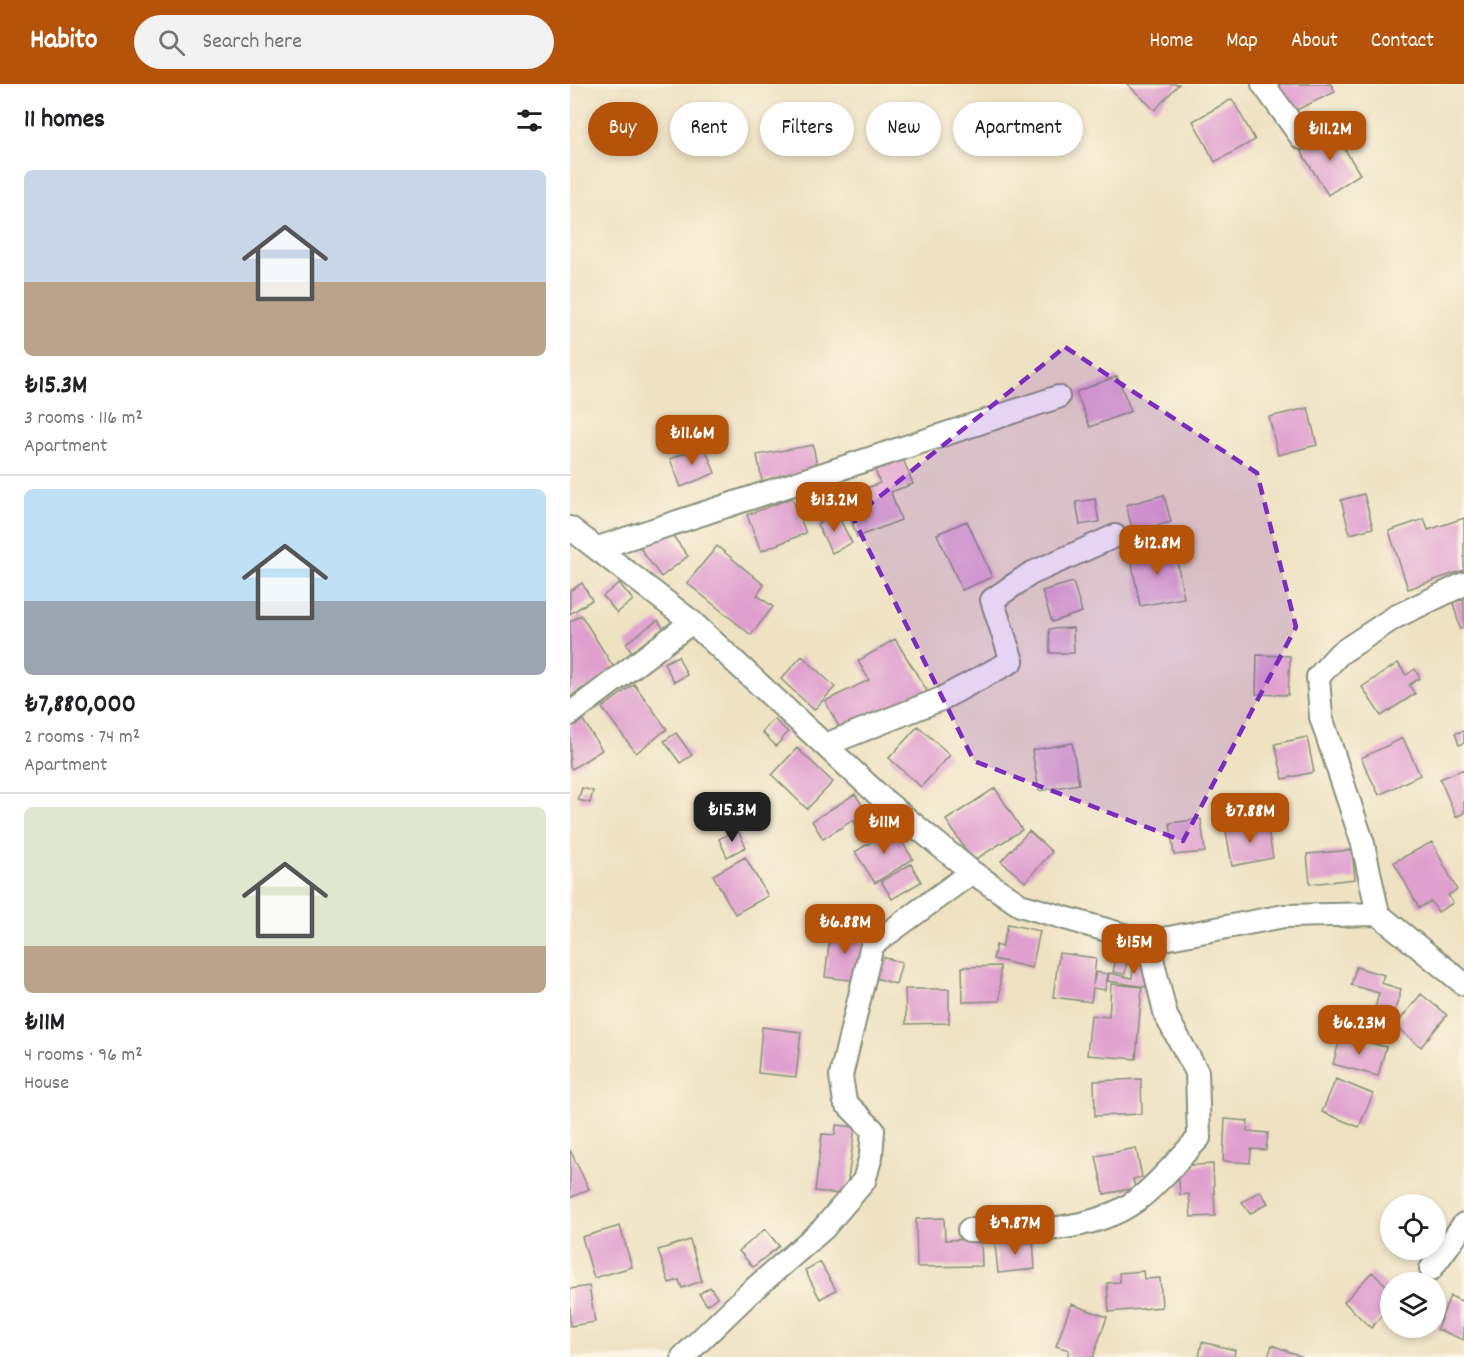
<!DOCTYPE html>
<meta charset="utf-8">
<style>
:root{--surface:#fff;--page:#f2f2f2;--text:#202124;--muted:#757577;--line:#e0e0e0;--accent:#b45309}
body{margin:0;font-family:Dekko,sans-serif;background:var(--page);color:var(--text);height:100vh;display:flex;flex-direction:column;font-size:22px;white-space:nowrap}
*{box-sizing:border-box;margin:0}
p{font-size:20px;color:var(--muted)}
.icon{flex:none;width:33px;height:33px;fill:none;stroke:currentColor;stroke-width:2;stroke-linecap:round;stroke-linejoin:round}
.map{position:relative;flex:1;overflow:hidden}
.sheet{display:flex;flex-direction:column;background:var(--surface);width:570px}
.sheet>*{flex:none}
.hud{position:absolute;left:18px;top:18px;width:570px;height:54px;display:flex;gap:12px}
.fabs{position:absolute;left:810px;top:1110px;display:grid;gap:12px}
.fabs a{display:grid;place-items:center;width:66px;height:66px;border-radius:50%;background:var(--surface);box-shadow:0 3px 9px #0003;font-size:30px}
.price{position:absolute;translate:-50% -51px;padding:0 14px;border-radius:12px;background:var(--accent);color:#fff;font-size:20px;line-height:39px;filter:drop-shadow(0 2px 3px #0008)}
.price::after{content:'';position:absolute;left:50%;top:36px;width:18px;height:14px;margin-left:-9px;background:inherit;clip-path:polygon(0 0,100% 0,50% 100%)}
.price.on{background:#222;color:#fff}
ul{padding:0;list-style:none}
li{display:grid;align-content:center;gap:12px;height:318px;padding:0 24px}
li+li{border-top:2px solid var(--line)}
li span{display:grid;place-items:center;height:186px;border-radius:9px;color:#555}
li>.icon{margin-inline-start:auto}
span .icon{width:108px;height:108px;fill:#fffc;stroke-width:1}
li b{font-size:26px}
h2{display:flex;justify-content:space-between;align-items:center;height:72px;padding:0 24px;font-size:26px}
.chip{padding:0 21px;border-radius:27px;background:var(--surface);box-shadow:0 3px 9px #0003;font-size:21px;line-height:54px}
.chip.on{background:var(--accent);color:#fff}
header{display:flex;align-items:center;gap:36px;box-sizing:border-box;height:84px;padding:0 30px;background:var(--accent);color:#fff}
header strong{font-size:28px}
nav{display:flex;gap:33px;margin-inline-start:auto;font-size:21px}
.search{width:420px;height:54px;background:var(--page);display:flex;align-items:center;gap:15px;box-sizing:border-box;padding:0 21px;border-radius:33px;color:var(--muted);font-size:22px}
main{display:flex;flex:1;min-height:0}
.map>svg:first-child{display:block}
.building{fill:#e0a0cf}
.lines{fill:none;stroke-linecap:round;stroke-linejoin:round}
.minor-casing{stroke:#87907c;stroke-width:26}
.minor{stroke:#fff;stroke-width:22}
.marked{fill:#7b2cbf;fill-opacity:0.2;stroke:#7b2cbf;stroke-width:4.5;stroke-dasharray:12 8;stroke-linejoin:round}
</style>
<header>
<strong>Habito</strong>
<div class="search"><svg class="icon" aria-label="search" viewBox="0 0 24 24"><circle cx="10" cy="10" r="6"/><path d="M15 15l6 6"/></svg>Search here</div>
<nav><a>Home</a><a>Map</a><a>About</a><a>Contact</a></nav>
</header>
<main>
<section class="sheet">
<h2>11 homes<svg class="icon" aria-label="filters" viewBox="0 0 24 24"><path d="M4 7h16M4 17h16"/><circle cx="9" cy="7" r="2"/><circle cx="15" cy="17" r="2"/></svg></h2>
<ul>
<li><span style="background:linear-gradient(#c9d6e8 60%,#b9a48a 0)"><svg class="icon" aria-label="home" viewBox="0 0 24 24"><path d="M3 11l9-7 9 7M6 9v11h12V9"/></svg></span><div><b>₺15.3M</b><p>3 rooms · 116 m²</p><p>Apartment</p></div></li>
<li><span style="background:linear-gradient(#bfe0f5 60%,#9aa5b1 0)"><svg class="icon" aria-label="home" viewBox="0 0 24 24"><path d="M3 11l9-7 9 7M6 9v11h12V9"/></svg></span><div><b>₺7,880,000</b><p>2 rooms · 74 m²</p><p>Apartment</p></div></li>
<li><span style="background:linear-gradient(#dfe7d0 75%,#b9a48a 0)"><svg class="icon" aria-label="home" viewBox="0 0 24 24"><path d="M3 11l9-7 9 7M6 9v11h12V9"/></svg></span><div><b>₺11M</b><p>4 rooms · 96 m²</p><p>House</p></div></li>
</ul>
</section>
<div class="map">
<svg width="894" height="1273" viewBox="0 0 894 1273">
<rect width="100%" height="100%" fill="#fcf5e5"/>
<filter id="ink" filterUnits="userSpaceOnUse"><feTurbulence type="fractalNoise" baseFrequency=".0167" numOctaves="2"/><feDisplacementMap in="SourceGraphic" scale="12" xChannelSelector="R" yChannelSelector="G"/><feConvolveMatrix kernelMatrix="1 2 1 2 8 2 1 2 1" color-interpolation-filters="sRGB"/></filter>
<filter id="wash" filterUnits="userSpaceOnUse"><feTurbulence type="fractalNoise" baseFrequency=".008" numOctaves="4" result="noise"/><feDisplacementMap in="SourceGraphic" scale="24" xChannelSelector="R" yChannelSelector="G"/><feGaussianBlur stdDeviation="1.35" result="paint"/><feColorMatrix in="noise" values="0 0 0 0 0 0 0 0 0 0 0 0 0 0 0 0 0 1.4 0 .05"/><feComposite in="paint" operator="in"/></filter>
<g filter="url(#wash)">
<rect width="100%" height="100%" fill="#efe2c3"/>
<g id="blocks">
<path class="building" d="M557,0H609L585,26Z
M709,0H761L765,8L722,28Z
M662,15L685,56L645,78L623,37Z
M763,46L790,90L758,111L730,66Z
M547,292L561,327L520,343L506,308Z
M738,324L747,361L708,371L699,333Z
M134,361L145,389L111,403L100,375Z
M243,361L248,387L192,397L187,371Z
M332,372L343,400L321,408L331,436L287,453L273,413L310,399L304,383Z
M794,410L803,444L780,450L771,416Z
M594,411L601,438L563,448L556,421Z
M222,414L236,449L191,467L177,431Z
M525,415L529,438L510,441L506,418Z
M267,430L282,459L262,469L247,440Z
M894,434V486L838,505L819,447L854,435L858,446Z
M397,437L422,493L392,506L367,450Z
M97,444L118,472L91,493L70,464Z
M604,461L614,514L570,522L560,470Z
M147,462L194,501L187,511L203,523L181,551L117,499Z
M503,498L512,528L482,538L472,507Z
M12,499L22,516L0,530V507Z
M49,499L63,516L47,529L33,512Z
M894,515V543L890,545L883,518Z
M11,531L46,587L14,607L13,604L0,613V538Z
M88,536L96,548L64,571L56,559Z
M503,544L504,569H480L479,545Z
M325,555L359,610L273,650L255,617L299,596L288,577Z
M687,571L720,572L718,611L686,610Z
M108,572L117,591L104,598L94,579Z
M232,572L265,603L244,626L211,595Z
M828,579L836,591L845,585L850,594L839,601L845,610L811,632L792,603Z
M64,600L97,645L66,669L32,624Z
M11,633L32,666L2,685L0,682V640Z
M204,635L218,648L206,662L192,648Z
M348,642L380,671L351,703L319,674Z
M894,647V659L889,661L885,649Z
M106,649L122,671L110,679L94,657Z
M737,653L744,688L713,695L705,660Z
M833,654L850,691L809,711L791,674Z
M502,659L509,700L469,707L462,666Z
M227,664L263,698L237,725L202,691Z
M894,685V729L886,733L870,695Z
M12,704L23,707L20,719L8,716Z
M425,704L452,746L403,777L376,736Z
M285,710L301,735L287,743L283,736L253,755L242,737Z
M631,735L635,768L604,771L600,739Z
M697,739L703,774L662,782L656,747Z
M323,744L343,775L305,799L285,768Z
M167,745L176,763L157,773L149,755Z
M459,747L482,768L455,798L431,777Z
M862,758L887,806L878,811L883,819L868,828L861,817L849,824L824,778Z
M782,766L785,795L740,800L737,770Z
M175,773L198,812L165,830L143,791Z
M341,780L351,798L322,815L311,797Z
M438,840L470,847L462,884L423,875L426,861L432,863Z
M261,844L294,848L289,897L255,893Z
M547,868L558,870L555,890L543,888Z
M489,869L526,874L523,901L526,888L538,890L535,906L523,904L521,918L483,913Z
M311,873L332,878L326,900L305,894Z
M564,876L579,878L576,903L538,897L539,889L562,894Z
M430,882V917L393,918L392,883Z
M786,883L814,891L811,899L831,905L818,952L799,946L809,909L781,901Z
M541,900L572,903L566,975L517,971L521,931L539,933Z
M335,905H379V939L336,940Z
M851,910L877,931L851,963L825,942Z
M192,943L231,948L226,993L188,989Z
M771,951L816,963L808,992L763,980Z
M571,995L572,1030L525,1032L524,997Z
M766,995L803,1010L789,1043L752,1028Z
M655,1035L678,1037L677,1047L698,1049L696,1066L681,1065L680,1079L653,1077Z
M266,1041L285,1043L276,1111L245,1107L252,1050L265,1051Z
M566,1064L572,1093L563,1095L565,1104L534,1110L526,1072Z
M0,1066L19,1105L0,1114Z
M643,1080L645,1132L621,1133L619,1110L610,1111L608,1082Z
M690,1107L698,1119L680,1130L672,1118Z
M374,1134L375,1156L411,1155L412,1182L347,1183L346,1135Z
M50,1142L62,1183L24,1194L12,1153Z
M195,1145L209,1162L183,1183L169,1167Z
M463,1155L465,1185L428,1189L425,1159Z
M120,1156L132,1197L112,1204L109,1196L99,1199L88,1166Z
M250,1178L266,1206L250,1215L235,1186Z
M573,1187L574,1195L590,1194L592,1223L539,1228L537,1199L550,1198L549,1189Z
M802,1188L820,1205V1222L801,1244L774,1218Z
M19,1202L25,1238L0,1242V1205Z
M140,1203L147,1213L137,1221L129,1210Z
M880,1212L894,1218V1256L867,1245Z
M501,1220L537,1233L523,1273H497L499,1266L486,1262Z
M632,1258L665,1266L664,1273H629Z
M702,1261L733,1273H698Z"/>
</g>
</g>
<g filter="url(#ink)">
<use href="#blocks" fill-opacity="0" stroke="#87907c" stroke-width="1.5"/>
<g class="lines">
<defs>
<path id="minor" d="M693,0L732,54
M0,444L122,538L315,717L402,788L450,821L578,858L714,832L808,830L894,900
M28,464L488,313
M0,630L122,538
M255,661L371,615L442,577L422,516L460,490L545,452
M808,830L793,760L751,633L748,593L769,570L825,533L894,500
M399,1146C452,1148 523,1149 567,1116C588,1101 610,1073 629,1054L627,988L596,932L578,858
M861,1185L894,1140
M113,1273L177,1211L253,1145L294,1097L301,1072L303,1046L275,1018L271,992L302,861L402,788"/>
</defs>
<use href="#minor" class="minor-casing"/>
<use href="#minor" class="minor"/>
</g>
</g>
<path class="marked" d="M495,263L687,389L726,543L613,757L404,677L283,434Z"/>
</svg>
<div class="fabs">
<a><svg class="icon" aria-label="locate" viewBox="0 0 24 24"><circle cx="12" cy="12" r="6"/><path d="M12 2v4M12 18v4M2 12h4M18 12h4"/></svg></a>
<a><svg class="icon" aria-label="layers" viewBox="0 0 24 24"><path d="M12 4l9 5-9 5-9-5zM3 14l9 5 9-5"/></svg></a>
</div>
<b class="price" style="left:760px;top:78px">₺11.2M</b>
<b class="price" style="left:122px;top:382px">₺11.6M</b>
<b class="price" style="left:264px;top:449px">₺13.2M</b>
<b class="price" style="left:587px;top:492px">₺12.8M</b>
<b class="price on" style="left:162px;top:759px">₺15.3M</b>
<b class="price" style="left:680px;top:760px">₺7.88M</b>
<b class="price" style="left:314px;top:771px">₺11M</b>
<b class="price" style="left:275px;top:871px">₺6.88M</b>
<b class="price" style="left:564px;top:891px">₺15M</b>
<b class="price" style="left:789px;top:972px">₺6.23M</b>
<b class="price" style="left:445px;top:1172px">₺9.87M</b>
<div class="hud">
<a class="chip on">Buy</a>
<a class="chip">Rent</a>
<a class="chip">Filters</a>
<a class="chip">New</a>
<a class="chip">Apartment</a>
</div>
</div>
</main>
